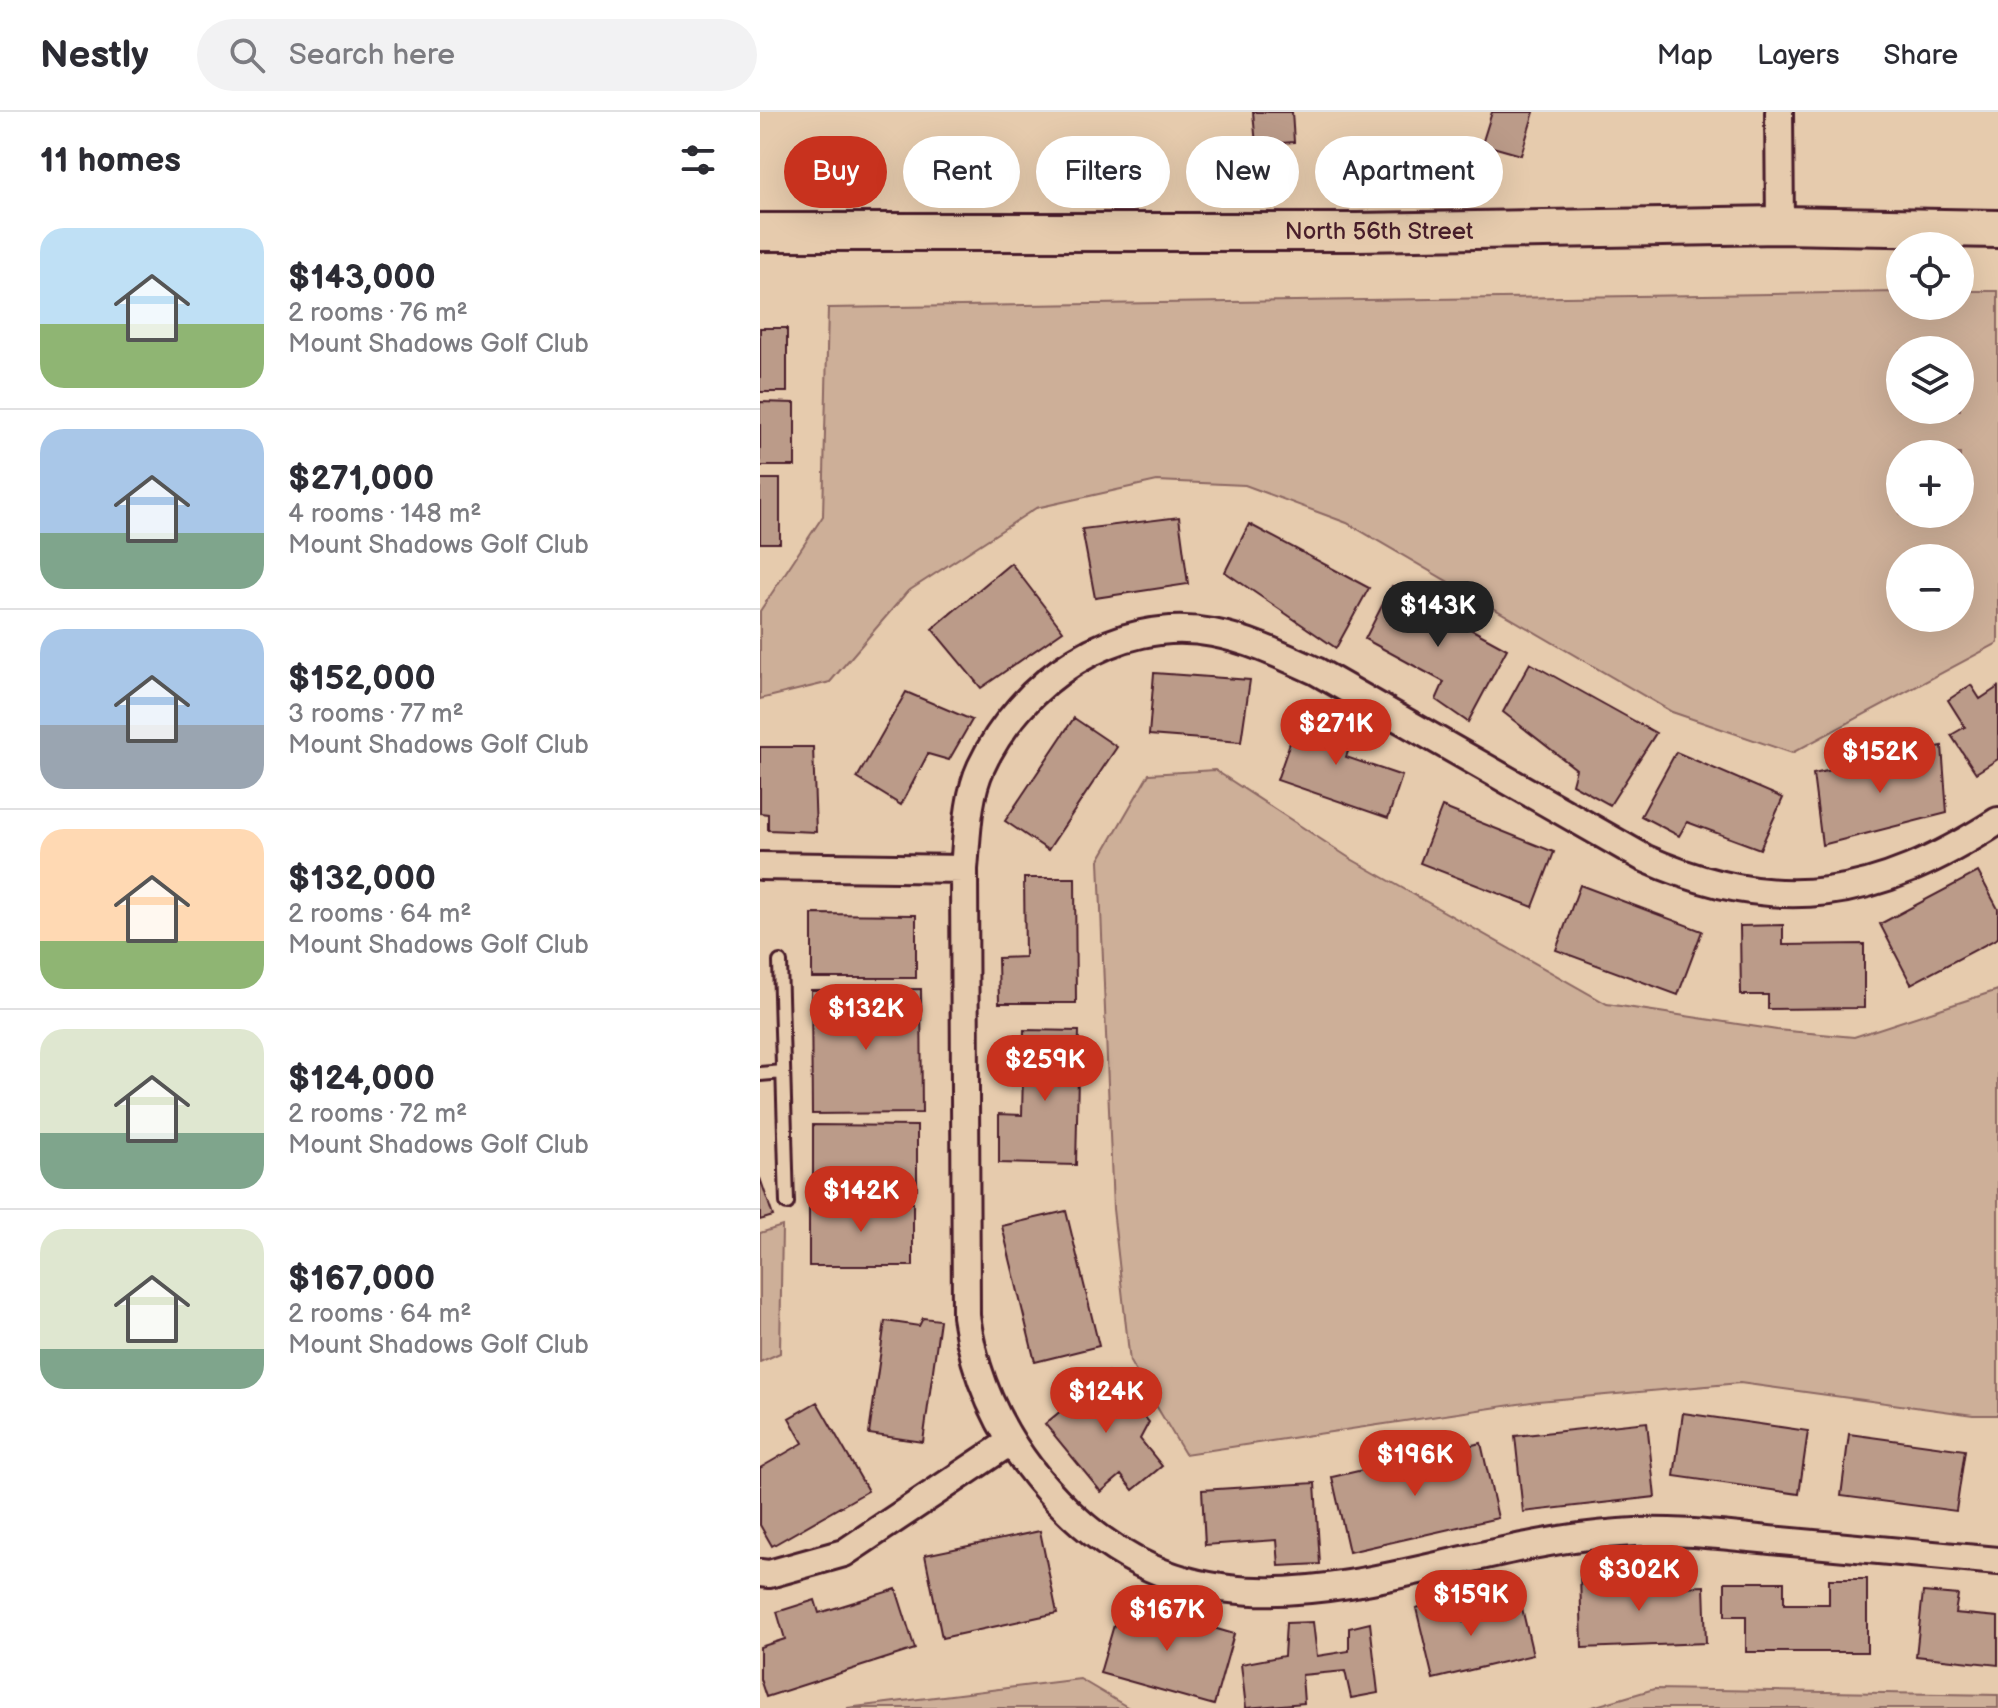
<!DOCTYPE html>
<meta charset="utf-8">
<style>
:root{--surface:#fff;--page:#f2f2f3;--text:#2b2b33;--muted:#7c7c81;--line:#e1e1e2;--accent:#c8321e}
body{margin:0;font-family:"Balsamiq Sans",sans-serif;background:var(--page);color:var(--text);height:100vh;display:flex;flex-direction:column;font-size:30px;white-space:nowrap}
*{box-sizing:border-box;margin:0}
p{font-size:26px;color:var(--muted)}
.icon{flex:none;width:44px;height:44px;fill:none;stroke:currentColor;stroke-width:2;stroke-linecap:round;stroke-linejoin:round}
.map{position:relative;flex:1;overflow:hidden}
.side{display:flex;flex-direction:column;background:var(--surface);width:760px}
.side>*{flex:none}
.top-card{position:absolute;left:24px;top:24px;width:760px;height:72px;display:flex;gap:16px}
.fabs{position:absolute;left:1126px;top:120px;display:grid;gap:16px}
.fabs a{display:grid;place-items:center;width:88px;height:88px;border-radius:50%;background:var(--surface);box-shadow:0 8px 32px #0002;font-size:40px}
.price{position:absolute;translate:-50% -68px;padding:0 18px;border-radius:28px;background:var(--accent);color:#fff;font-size:26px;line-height:52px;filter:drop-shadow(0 2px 4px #0008)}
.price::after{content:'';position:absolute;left:50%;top:48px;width:24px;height:18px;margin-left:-12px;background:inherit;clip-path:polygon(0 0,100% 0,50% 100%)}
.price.current{background:#222;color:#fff}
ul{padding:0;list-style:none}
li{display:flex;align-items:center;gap:24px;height:200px;padding:0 40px}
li+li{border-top:2px solid var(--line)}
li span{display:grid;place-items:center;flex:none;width:224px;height:160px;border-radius:24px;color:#555}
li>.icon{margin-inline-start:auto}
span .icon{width:96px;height:96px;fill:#fffc;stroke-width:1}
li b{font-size:34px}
h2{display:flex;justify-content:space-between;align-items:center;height:96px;padding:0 40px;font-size:34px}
.chip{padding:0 28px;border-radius:36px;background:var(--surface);box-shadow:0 8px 32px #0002;font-size:28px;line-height:72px}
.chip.current{background:var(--accent);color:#fff}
header{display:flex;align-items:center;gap:48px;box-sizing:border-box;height:112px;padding:0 40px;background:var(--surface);border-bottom:2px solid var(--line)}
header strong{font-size:38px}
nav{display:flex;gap:44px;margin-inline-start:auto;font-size:28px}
.search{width:560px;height:72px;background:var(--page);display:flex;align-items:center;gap:20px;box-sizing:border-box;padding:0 28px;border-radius:44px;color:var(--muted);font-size:30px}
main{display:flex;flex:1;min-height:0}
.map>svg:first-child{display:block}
.green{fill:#cdaf98;stroke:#8c6762;stroke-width:2;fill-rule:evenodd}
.building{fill:#bb9b89;stroke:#4a1f2b;stroke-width:2}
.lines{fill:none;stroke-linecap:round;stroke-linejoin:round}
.lane-casing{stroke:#4a1f2b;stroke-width:18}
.street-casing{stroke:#4a1f2b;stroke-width:32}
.secondary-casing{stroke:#4a1f2b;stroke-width:42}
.lane{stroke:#e6cbad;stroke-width:12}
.street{stroke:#e6cbad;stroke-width:26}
.secondary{stroke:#e6cbad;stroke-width:36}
.labels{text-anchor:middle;stroke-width:7;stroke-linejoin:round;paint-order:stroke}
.street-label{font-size:24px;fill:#4a1f2b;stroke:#e6cbad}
</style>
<header>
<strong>Nestly</strong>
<div class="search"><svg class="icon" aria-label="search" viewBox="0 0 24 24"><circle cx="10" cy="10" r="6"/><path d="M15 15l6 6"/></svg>Search here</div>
<nav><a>Map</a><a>Layers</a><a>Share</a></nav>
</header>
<main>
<section class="side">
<h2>11 homes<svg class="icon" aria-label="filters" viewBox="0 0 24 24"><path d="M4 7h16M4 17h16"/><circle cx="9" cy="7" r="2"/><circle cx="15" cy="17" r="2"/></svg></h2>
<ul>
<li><span style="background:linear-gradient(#bfe0f5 60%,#8fb573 0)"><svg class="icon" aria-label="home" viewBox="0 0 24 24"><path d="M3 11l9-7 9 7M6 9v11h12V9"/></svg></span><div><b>$143,000</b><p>2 rooms · 76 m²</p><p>Mount Shadows Golf Club</p></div></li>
<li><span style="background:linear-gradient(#a9c7e8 65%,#7fa58c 0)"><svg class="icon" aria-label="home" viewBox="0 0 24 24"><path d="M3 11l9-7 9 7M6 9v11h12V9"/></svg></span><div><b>$271,000</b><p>4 rooms · 148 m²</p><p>Mount Shadows Golf Club</p></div></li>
<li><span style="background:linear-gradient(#a9c7e8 60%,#9aa5b1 0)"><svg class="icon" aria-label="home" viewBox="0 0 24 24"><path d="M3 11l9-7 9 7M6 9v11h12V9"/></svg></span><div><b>$152,000</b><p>3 rooms · 77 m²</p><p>Mount Shadows Golf Club</p></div></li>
<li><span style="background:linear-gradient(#ffd9b3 70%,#8fb573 0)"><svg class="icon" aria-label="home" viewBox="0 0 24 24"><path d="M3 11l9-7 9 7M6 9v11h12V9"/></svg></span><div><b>$132,000</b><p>2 rooms · 64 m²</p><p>Mount Shadows Golf Club</p></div></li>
<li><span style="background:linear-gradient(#dfe7d0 65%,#7fa58c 0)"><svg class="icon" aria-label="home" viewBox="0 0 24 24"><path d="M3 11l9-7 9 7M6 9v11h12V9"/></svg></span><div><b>$124,000</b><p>2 rooms · 72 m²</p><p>Mount Shadows Golf Club</p></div></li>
<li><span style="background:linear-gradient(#dfe7d0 75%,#7fa58c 0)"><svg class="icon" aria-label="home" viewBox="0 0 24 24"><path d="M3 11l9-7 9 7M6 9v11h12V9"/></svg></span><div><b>$167,000</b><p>2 rooms · 64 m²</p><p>Mount Shadows Golf Club</p></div></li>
</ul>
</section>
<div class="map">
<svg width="1238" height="1596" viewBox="0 0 1238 1596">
<rect width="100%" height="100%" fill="#e6cbad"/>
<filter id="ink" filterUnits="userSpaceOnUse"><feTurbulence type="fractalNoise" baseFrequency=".0125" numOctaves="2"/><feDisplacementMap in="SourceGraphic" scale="16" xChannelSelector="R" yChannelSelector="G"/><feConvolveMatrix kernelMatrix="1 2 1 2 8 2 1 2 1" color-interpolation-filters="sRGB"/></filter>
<g filter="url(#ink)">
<path class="green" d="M1200,179H1238V531L1032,641L912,600L587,411L485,373L397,369L276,396L147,480L70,570L0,587V499L63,404L68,196L1140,180V194H1200ZM1200,238V298H1140V238ZM1140,342H1200V402H1140ZM1140,446H1200V506H1140Z
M455,658L591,747L847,892L1017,918L1094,925L1238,878V1303H1213L980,1271L778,1289L425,1342L370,1250L353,1097L339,748L389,662Z
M22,1114L20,1241L0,1250V1121Z
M320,1567L369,1596H87Z
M894,1577L1238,1583V1596H829Z"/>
<path class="building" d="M493,0H532L534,30L496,33Z
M732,0H774L761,43L722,32Z
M0,216H27V280H0Z
M0,290L35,291V354H0Z
M0,367H20V431H0Z
M419,405L428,472L335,486L322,417Z
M489,412L609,476L576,536L465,460Z
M251,451L303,519L221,576L172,517Z
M632,474L747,537L708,610L676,588L684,570L605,527Z
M770,551L896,621L850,693L812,672L816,657L743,600Z
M394,561L490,568L481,630L389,623Z
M1211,573L1220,587L1238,575V647L1216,661L1191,623L1205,615L1188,588Z
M146,580L212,608L189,648L168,642L141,693L97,666Z
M541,599L596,618L586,645L642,664L628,706L517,668Z
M314,606L357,635L288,738L245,709Z
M1182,634L1187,701L1062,733L1053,662Z
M0,635H53L56,720L8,718V702L0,701Z
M916,640L1023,686L1000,737L927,710L919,724L881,704Z
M682,695L794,740L773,795L660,751Z
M1218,760L1238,797V826L1151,872L1120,812Z
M264,766H315L316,891H239L238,846L265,845Z
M820,773L942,819L918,883L796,838Z
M52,802L156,803V866H52Z
M1023,813V833L1104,832V896L1008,897V883H981L980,814Z
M161,877L162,1001L52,1002L51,878Z
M264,918L319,919L316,1053L239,1051V1002L262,1003Z
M53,1013L157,1014V1077H53Z
M0,1066L13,1104L0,1108Z
M49,1090L153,1091V1154H49Z
M306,1099L339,1234L275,1250L242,1114Z
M163,1206L180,1208L163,1330L109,1322L125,1209L159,1214Z
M348,1260L389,1310L380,1327L402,1354L373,1378L361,1363L341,1380L285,1312Z
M57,1290L108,1379L12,1434L0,1413V1356L43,1331L29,1306Z
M923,1301L1048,1319L1039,1382L914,1364Z
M887,1310L895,1385L763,1400L755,1324Z
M1089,1322L1205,1338L1196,1399L1081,1384Z
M721,1331L738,1406L589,1440L572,1365Z
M555,1371L560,1452L519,1454L517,1428L445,1433L442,1378Z
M280,1419L297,1501L182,1526L165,1443Z
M863,1458L864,1477L944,1474L946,1531L822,1536L820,1460Z
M1069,1467H1107V1540H986V1504H965V1470H1024V1492H1069Z
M136,1477L155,1537L6,1585L0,1567V1535L25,1527L17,1500L55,1488L59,1501Z
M1163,1480L1198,1483L1195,1501L1238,1505V1553L1156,1544Z
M697,1485L703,1510L762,1496L773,1543L673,1567L656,1496Z
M361,1489L474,1522L454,1593L340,1561Z
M553,1510L557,1544L589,1539V1516L610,1511L618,1581L591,1586L585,1559L542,1563L544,1591L486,1596L481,1552L524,1544L526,1511Z"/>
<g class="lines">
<defs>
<path id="lane" d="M20,850L27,1091
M0,962L23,960"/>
<path id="street" d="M1019,0L1020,113
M1238,709C1117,787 1018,806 884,746L556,559C523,544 490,528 453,521C357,502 260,570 221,655C207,685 207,725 204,757L206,1204C216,1277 248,1337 298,1389C464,1563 663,1434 859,1421C913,1417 967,1424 1021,1429C1094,1436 1166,1443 1238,1449
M0,754L204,757
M0,1461L9,1462L84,1441L250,1330"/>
<path id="secondary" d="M0,120H597L1020,113L1238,117"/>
</defs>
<use href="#lane" class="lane-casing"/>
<use href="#street" class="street-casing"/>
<use href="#secondary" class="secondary-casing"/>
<use href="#lane" class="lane"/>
<use href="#street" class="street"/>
<use href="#secondary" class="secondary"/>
</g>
</g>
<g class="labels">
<g class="street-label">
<text x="619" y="127">North 56th Street</text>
</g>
</g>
</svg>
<div class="fabs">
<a><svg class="icon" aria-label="locate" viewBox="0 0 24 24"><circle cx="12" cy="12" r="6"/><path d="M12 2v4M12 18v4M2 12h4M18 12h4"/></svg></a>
<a><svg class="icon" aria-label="layers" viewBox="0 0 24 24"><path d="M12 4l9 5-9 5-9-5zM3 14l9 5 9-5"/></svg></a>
<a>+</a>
<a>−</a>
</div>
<b class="price current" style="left:678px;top:537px">$143K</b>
<b class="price" style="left:576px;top:655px">$271K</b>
<b class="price" style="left:1120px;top:683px">$152K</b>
<b class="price" style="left:106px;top:940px">$132K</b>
<b class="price" style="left:285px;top:991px">$259K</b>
<b class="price" style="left:101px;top:1122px">$142K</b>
<b class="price" style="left:346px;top:1323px">$124K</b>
<b class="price" style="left:655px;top:1386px">$196K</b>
<b class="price" style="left:879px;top:1501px">$302K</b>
<b class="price" style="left:711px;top:1526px">$159K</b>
<b class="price" style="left:407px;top:1541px">$167K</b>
<div class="top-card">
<a class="chip current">Buy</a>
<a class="chip">Rent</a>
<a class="chip">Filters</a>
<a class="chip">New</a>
<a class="chip">Apartment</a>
</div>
</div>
</main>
